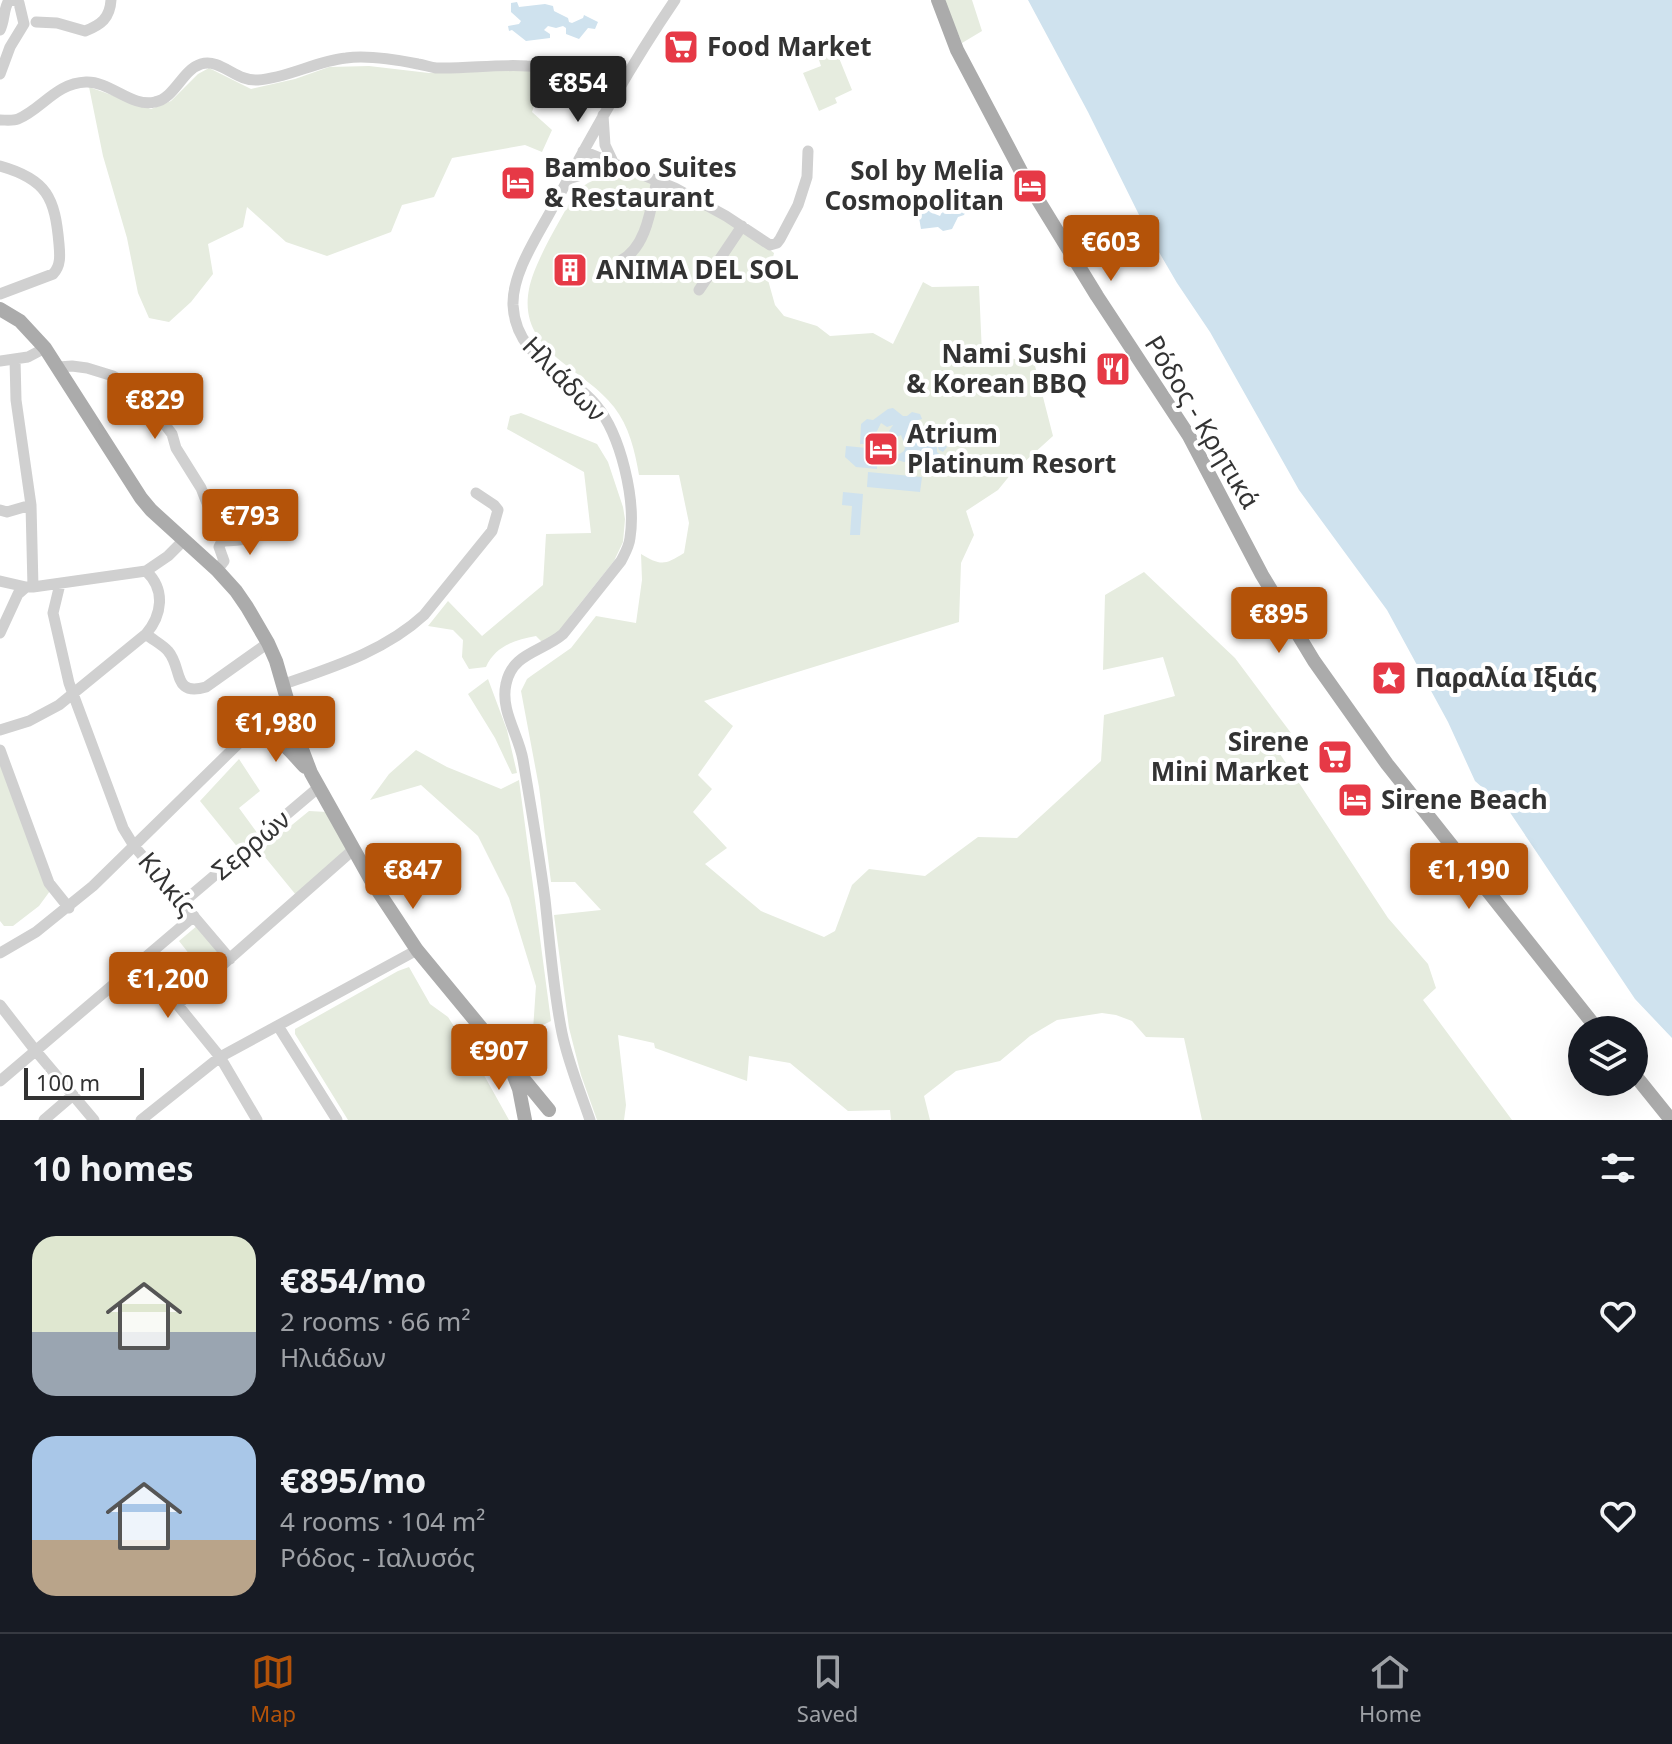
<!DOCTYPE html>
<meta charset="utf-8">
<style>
:root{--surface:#171b24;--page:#20242c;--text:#f1f3f6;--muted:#9ea1a6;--line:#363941;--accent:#b45309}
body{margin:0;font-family:"Noto Sans",sans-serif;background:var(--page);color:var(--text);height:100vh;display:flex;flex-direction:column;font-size:30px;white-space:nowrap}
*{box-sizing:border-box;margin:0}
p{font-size:26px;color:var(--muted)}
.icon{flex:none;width:44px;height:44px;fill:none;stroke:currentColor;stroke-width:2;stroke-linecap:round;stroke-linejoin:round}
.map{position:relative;height:1120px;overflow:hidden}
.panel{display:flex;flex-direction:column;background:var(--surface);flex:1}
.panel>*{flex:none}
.tools{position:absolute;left:1568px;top:1016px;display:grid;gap:16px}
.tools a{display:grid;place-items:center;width:80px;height:80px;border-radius:50%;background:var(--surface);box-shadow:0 8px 32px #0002;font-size:40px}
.scale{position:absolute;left:24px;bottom:20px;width:120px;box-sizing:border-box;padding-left:8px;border:4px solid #333;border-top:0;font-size:22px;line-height:28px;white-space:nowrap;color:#333;-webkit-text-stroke:6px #fff;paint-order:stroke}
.price{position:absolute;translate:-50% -68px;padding:0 18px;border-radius:8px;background:var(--accent);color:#fff;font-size:26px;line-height:52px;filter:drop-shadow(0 2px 4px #0008)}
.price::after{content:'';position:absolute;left:50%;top:48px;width:24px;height:18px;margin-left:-12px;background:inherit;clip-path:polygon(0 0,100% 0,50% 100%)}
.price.selected{background:#222;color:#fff}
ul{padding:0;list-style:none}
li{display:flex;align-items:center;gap:24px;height:200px;padding:0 32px}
li span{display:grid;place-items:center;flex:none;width:224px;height:160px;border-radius:24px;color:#555}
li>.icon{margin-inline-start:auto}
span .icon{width:96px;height:96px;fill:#fffc;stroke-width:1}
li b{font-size:34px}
h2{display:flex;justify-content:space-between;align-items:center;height:96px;padding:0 32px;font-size:34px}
.menu{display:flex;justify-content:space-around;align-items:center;height:112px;border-top:2px solid var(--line);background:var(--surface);font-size:22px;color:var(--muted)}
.menu a{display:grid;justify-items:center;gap:4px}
.menu .selected{color:var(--accent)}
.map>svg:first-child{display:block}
.green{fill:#e6ecdf}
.water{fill:#cfe2ee;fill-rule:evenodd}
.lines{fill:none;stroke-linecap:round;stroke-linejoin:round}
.minor{stroke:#d0d0d0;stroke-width:11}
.major{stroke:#ababab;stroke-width:14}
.labels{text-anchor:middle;stroke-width:8;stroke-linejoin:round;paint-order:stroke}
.poi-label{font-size:26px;font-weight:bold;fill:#333;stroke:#fff;text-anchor:start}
.street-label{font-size:26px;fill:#333;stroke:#fff}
</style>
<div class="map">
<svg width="1672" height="1120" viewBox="0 0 1672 1120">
<rect width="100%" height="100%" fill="#fff"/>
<path class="green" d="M944,0H972L982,31L962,43Z
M837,53L852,90L835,98L837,103L819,111L803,73L821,66L819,60Z
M369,66L429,73L525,67L610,75L598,90L543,79L532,112L552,130L542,152L525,145L452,158L434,197L402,205L391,232L327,256L286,242L247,207L243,227L208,244L213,274L191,302L169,322L149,318L138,293L127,238L103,156L89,87L151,109L171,101L198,74L209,68L251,89L295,79L329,67Z
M619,171L664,187L736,224L774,253L768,280L775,305L784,316L817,326L830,336L873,333L893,344L923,282L932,287L979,286L982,354L1034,362L1053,436L1011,474L998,490L966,511L974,535L961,563L959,622L704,701L733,726L698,775L712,789L693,812L727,848L705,864L761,911L824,937L835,931L852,885L869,869L925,876L978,837L1017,838L1101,761L1104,715L1175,696L1163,657L1103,670L1105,595L1144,572L1235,658L1291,733L1280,754L1388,918L1428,964L1436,988L1423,1000L1512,1120H1202L1184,1038L1146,1037L1132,1021L1116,1015L1102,1013L1057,1020L1030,1036L1000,1061L956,1071L924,1096L930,1120H891L890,1110L848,1111L790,1063L749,1056L747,1081L655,1048L654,1043L618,1035L626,1105L624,1120H597L581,1075L569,1028L554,915L601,910L575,882H551L539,787L521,691L527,679L531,676L571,648L596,616L636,623L642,580L641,554C661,566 665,565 684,553L689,523L679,475H639C635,451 629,426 614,407C585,368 517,352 529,289C534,263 560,220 574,195C586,181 598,176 617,180Z
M521,413L597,444L608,462L623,507L625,519L623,542L614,561L571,615L563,631L542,642L536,636C515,640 495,646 486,667L469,669L462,657L463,640L453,630L428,626L448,601L482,636L543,585L546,534L591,533L584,472L507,429L510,416Z
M488,679L507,730L517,773L512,774L495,738L468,694Z
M416,750L447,767L501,789L519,780L551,1021L533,1030L536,986L509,898L478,836L421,785L370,800L389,774Z
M0,756L50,891L39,906L13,926H4L0,921Z
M239,759L260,791L239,808L258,834L239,849L200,801Z
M309,811L327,812L349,849L296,895L260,851Z
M198,925L225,958L205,974L179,941Z
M409,967L430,1004L448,1017L475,1059L509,1120H348L295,1034V1029L398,971Z"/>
<path class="water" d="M1028,0H1672V1038L1635,999L1509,811L1475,781L1448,722L1387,610L1299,490L1210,332L1177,283L1149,235L1088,112Z
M517,2L519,7L545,4L553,6L554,11L568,18L569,22L572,23L583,18L584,15L598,22L595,29L588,28L579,39L566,34V28L563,26L556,28L548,26L544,30L550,34V38L526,41L512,30L509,31L508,26L519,24L521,21L511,12V3Z
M949,200L962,205L966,211L964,215L958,217L952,229L943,231L938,227L921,229L918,212L934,210L935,214L940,216L942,212L939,210L942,204Z
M893,408L903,416H907L912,412L920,414L922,419L918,420L916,424L919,429L940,425L948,430L952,443L949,444L942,442L947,447L943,452L939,450L937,445V452L943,457L940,464L932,466L914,460L904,462L891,458L882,461L884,455C879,443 871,445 860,444L861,424L867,419L873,420L888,409ZM881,423L887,427L893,425L889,431L892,437H897L901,435C904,444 910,451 896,455L890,452L885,443L874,437Z
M846,446L867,448L868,450L873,448L877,449L879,454L877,459V469L856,467L845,457Z
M868,472L922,477L920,492L867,487Z
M843,492L863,494L860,535H850L852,506L842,505Z"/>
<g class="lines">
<path class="minor" d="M36,22L57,23L85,31C101,25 110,18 111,0
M0,30C5,20 3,10 9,0
M0,74L10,47L24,24L19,3L15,0
M603,115L605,145L614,164
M0,120C6,120 13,121 18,119C42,109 56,83 86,82C110,81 132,108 155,102C175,98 182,70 201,64C221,58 236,82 258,80C288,78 316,61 346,58C367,55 398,60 418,64C424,65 430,67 436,68C466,69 497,64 527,66C559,67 592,73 623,80
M583,151L675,188L726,216L770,245L777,243L780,239L798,205L807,177L808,151
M0,166C47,179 55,198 59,244C60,255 61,266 53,274L0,294
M568,179L614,165
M620,261C647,248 651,207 657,180
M699,290L742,226
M15,359L16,400L31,505L33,587
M0,361L28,357L45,348
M59,367L72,366L87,368L113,376L131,386L148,398L157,414L172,434L176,448L201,488L222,541
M0,510L7,512L31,505
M217,570L224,561L219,547L222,541C242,541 257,538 275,529
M0,581L26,587H33L146,571L168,556L184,540
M60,584L53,613L69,683L123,828L134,846L230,959
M0,633L18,594L26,587
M146,634C153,640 163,645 168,651C183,668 172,697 206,687L268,643
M284,684C333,667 385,651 424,615L492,531L498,510L494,505L476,493
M0,730L29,721L59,705L146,634C162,615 166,590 146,571
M0,750L49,883L69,908
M182,903L319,787
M0,953L36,932L93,886L287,696
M142,961L220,1057L257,1120
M178,1004L354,849
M0,1005L35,1050L94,1120
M278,1026L337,1120
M0,1081L194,916
M44,1120L73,1095
M141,1120L220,1057L417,950
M590,1120C580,1091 568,1062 562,1033C553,989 550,944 545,899C539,853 531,807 523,760C519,735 500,711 506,684C512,653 542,652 563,634L621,561C625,553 629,547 630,538C636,500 621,435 596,405C567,370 516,360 513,305C512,272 539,234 554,205C592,135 630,66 675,0"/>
<path class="major" d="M938,0L957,50L1024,177L1097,296L1189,436L1262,575L1314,661L1387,764L1598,1030
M0,309L20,321L45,348L141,498L151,510L217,570L236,591L247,607L268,643L276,661L300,744L311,773L372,882L417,950L549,1110
M246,735C278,731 285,746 305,767
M512,1071L519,1089L525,1120
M1634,1074L1671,1120"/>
</g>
<defs>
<symbol id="supermarket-square" viewBox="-11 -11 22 22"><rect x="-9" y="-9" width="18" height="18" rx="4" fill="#e63946" stroke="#fff"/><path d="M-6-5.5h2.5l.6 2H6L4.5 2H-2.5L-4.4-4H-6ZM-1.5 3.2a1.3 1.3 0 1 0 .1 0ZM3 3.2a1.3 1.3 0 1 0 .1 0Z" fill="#fff"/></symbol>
<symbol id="hotel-square" viewBox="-11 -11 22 22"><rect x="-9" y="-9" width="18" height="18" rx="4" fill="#e63946" stroke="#fff"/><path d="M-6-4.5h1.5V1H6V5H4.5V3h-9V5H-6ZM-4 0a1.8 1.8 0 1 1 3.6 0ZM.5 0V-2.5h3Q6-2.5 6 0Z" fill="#fff"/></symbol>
<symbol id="building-square" viewBox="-11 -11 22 22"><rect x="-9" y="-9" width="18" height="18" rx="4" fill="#e63946" stroke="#fff"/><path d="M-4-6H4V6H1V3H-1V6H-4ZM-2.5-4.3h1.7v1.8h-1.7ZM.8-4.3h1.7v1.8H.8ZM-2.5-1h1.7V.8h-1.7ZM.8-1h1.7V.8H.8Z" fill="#fff"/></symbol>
<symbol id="restaurant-square" viewBox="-11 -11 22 22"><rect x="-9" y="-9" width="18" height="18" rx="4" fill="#e63946" stroke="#fff"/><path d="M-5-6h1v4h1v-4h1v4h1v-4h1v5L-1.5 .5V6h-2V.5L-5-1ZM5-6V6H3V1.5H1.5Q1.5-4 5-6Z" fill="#fff"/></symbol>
<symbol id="sight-square" viewBox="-11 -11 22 22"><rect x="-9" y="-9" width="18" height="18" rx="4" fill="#e63946" stroke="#fff"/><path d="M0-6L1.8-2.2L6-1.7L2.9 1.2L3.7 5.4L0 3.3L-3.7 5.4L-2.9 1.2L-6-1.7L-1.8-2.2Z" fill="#fff"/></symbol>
</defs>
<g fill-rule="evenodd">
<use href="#supermarket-square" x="661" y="27" width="40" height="40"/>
<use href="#hotel-square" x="498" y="163" width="40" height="40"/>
<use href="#hotel-square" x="1010" y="166" width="40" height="40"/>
<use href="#building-square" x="550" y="250" width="40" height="40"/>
<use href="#restaurant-square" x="1093" y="349" width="40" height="40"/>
<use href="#hotel-square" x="861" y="429" width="40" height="40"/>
<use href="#sight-square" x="1369" y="658" width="40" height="40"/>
<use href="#supermarket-square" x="1315" y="737" width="40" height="40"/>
<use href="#hotel-square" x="1335" y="780" width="40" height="40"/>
</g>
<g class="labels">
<g class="poi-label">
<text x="707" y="56">Food Market</text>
<text x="544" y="177">Bamboo Suites<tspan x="544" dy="30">&amp; Restaurant</tspan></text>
<text x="1004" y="180" text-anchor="end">Sol by Melia<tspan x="1004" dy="30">Cosmopolitan</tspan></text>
<text x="596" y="279">ANIMA DEL SOL</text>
<text x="1087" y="363" text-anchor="end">Nami Sushi<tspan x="1087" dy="30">&amp; Korean BBQ</tspan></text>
<text x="907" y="443">Atrium<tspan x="907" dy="30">Platinum Resort</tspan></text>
<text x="1415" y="687">Παραλία Ιξιάς</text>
<text x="1309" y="751" text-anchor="end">Sirene<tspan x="1309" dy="30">Mini Market</tspan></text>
<text x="1381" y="809">Sirene Beach</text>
</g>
<g class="street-label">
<text transform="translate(564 379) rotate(46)" y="9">Ηλιάδων</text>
<text transform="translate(1202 422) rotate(59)" y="9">Ρόδος - Κρητικά</text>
<text transform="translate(251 845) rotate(-40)" y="9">Σερρών</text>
<text transform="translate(167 884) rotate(50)" y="9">Κιλκίς</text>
</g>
</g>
</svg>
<div class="tools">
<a><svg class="icon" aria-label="layers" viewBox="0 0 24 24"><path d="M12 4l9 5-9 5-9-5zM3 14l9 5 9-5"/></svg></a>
</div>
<div class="scale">100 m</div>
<b class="price selected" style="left:578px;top:124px">€854</b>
<b class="price" style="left:1111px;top:283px">€603</b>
<b class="price" style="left:155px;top:441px">€829</b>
<b class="price" style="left:250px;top:557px">€793</b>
<b class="price" style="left:1279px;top:655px">€895</b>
<b class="price" style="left:276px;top:764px">€1,980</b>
<b class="price" style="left:413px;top:911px">€847</b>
<b class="price" style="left:1469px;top:911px">€1,190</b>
<b class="price" style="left:168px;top:1020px">€1,200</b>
<b class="price" style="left:499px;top:1092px">€907</b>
</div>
<section class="panel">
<h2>10 homes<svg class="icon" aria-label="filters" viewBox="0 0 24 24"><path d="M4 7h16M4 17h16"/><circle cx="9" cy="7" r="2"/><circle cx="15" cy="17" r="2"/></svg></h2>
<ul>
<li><span style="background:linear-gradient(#dfe7d0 60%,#9aa5b1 0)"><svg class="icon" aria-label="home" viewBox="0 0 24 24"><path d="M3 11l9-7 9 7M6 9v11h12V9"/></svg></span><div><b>€854/mo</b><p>2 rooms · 66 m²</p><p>Ηλιάδων</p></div><svg class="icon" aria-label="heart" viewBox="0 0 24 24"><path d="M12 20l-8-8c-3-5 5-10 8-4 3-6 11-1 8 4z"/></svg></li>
<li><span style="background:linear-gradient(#a9c7e8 65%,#b9a48a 0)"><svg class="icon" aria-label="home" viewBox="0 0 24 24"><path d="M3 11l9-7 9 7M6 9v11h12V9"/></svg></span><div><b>€895/mo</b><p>4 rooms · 104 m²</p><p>Ρόδος - Ιαλυσός</p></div><svg class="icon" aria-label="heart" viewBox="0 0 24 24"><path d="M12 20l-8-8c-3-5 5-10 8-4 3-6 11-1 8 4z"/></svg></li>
</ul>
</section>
<nav class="menu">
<a class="selected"><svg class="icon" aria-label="map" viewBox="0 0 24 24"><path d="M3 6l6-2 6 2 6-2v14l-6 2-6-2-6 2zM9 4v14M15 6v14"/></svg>Map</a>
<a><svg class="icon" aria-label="saved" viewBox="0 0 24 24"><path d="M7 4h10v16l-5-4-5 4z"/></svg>Saved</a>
<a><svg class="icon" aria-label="home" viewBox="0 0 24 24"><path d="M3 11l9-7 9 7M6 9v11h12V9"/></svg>Home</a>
</nav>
